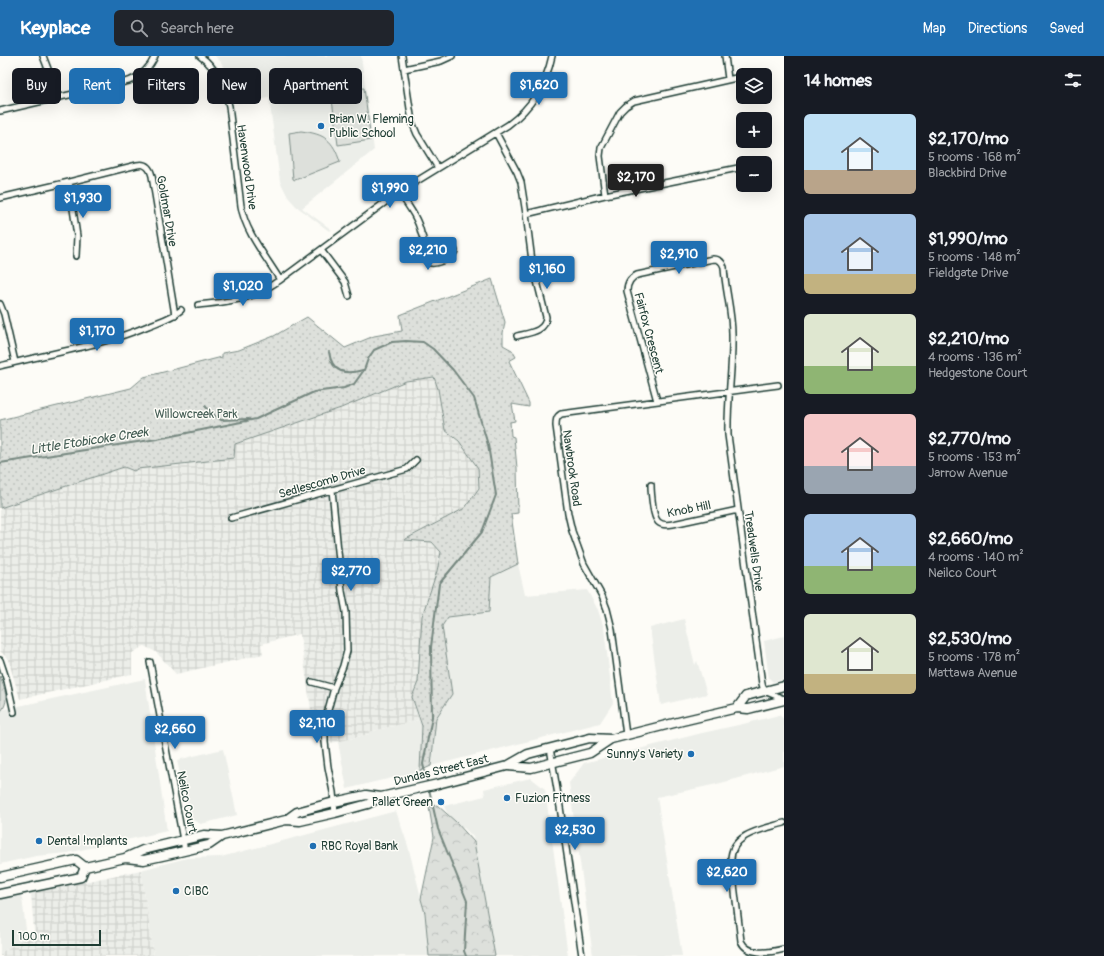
<!DOCTYPE html>
<meta charset="utf-8">
<style>
:root{--surface:#171b24;--page:#20242c;--text:#f1f3f6;--muted:#9ea1a6;--accent:#1f6fb2}
body{margin:0;font-family:Pangolin,sans-serif;background:var(--page);color:var(--text);height:100vh;display:flex;flex-direction:column;font-size:15px;white-space:nowrap}
*{box-sizing:border-box;margin:0}
p{font-size:13px;color:var(--muted)}
.icon{flex:none;width:22px;height:22px;fill:none;stroke:currentColor;stroke-width:2;stroke-linecap:round;stroke-linejoin:round}
.map{position:relative;flex:1;overflow:hidden}
.panel{display:flex;flex-direction:column;background:var(--surface);width:320px}
.panel>*{flex:none}
.top-card{position:absolute;left:12px;top:12px;width:380px;height:36px;display:flex;gap:8px}
.controls{position:absolute;left:736px;top:12px;display:grid;gap:8px}
.controls a{display:grid;place-items:center;width:36px;height:36px;border-radius:6px;background:var(--surface);box-shadow:0 4px 16px #0002;font-size:20px}
.scale{position:absolute;left:12px;bottom:10px;width:89px;box-sizing:border-box;padding-left:4px;border:2px solid #1f3d34;border-top:0;font-size:11px;line-height:14px;white-space:nowrap;color:#1f3d34;-webkit-text-stroke:3px #fdfcf7;paint-order:stroke}
.price{position:absolute;translate:-50% -34px;padding:0 9px;border-radius:4px;background:var(--accent);color:#fff;font-size:13px;line-height:26px;filter:drop-shadow(0 1px 2px #0008)}
.price::after{content:'';position:absolute;left:50%;top:24px;width:12px;height:9px;margin-left:-6px;background:inherit;clip-path:polygon(0 0,100% 0,50% 100%)}
.price.selected{background:#222;color:#fff}
ul{padding:0;list-style:none}
li{display:flex;align-items:center;gap:12px;height:100px;padding:0 20px}
li span{display:grid;place-items:center;flex:none;width:112px;height:80px;border-radius:6px;color:#555}
li>.icon{margin-inline-start:auto}
span .icon{width:48px;height:48px;fill:#fffc;stroke-width:1}
li b{font-size:17px}
h2{display:flex;justify-content:space-between;align-items:center;height:48px;padding:0 20px;font-size:17px}
.chip{padding:0 14px;border-radius:6px;background:var(--surface);box-shadow:0 4px 16px #0002;font-size:14px;line-height:36px}
.chip.selected{background:var(--accent);color:#fff}
header{display:flex;align-items:center;gap:24px;box-sizing:border-box;height:56px;padding:0 20px;background:var(--accent);color:#fff}
header strong{font-size:19px}
nav{display:flex;gap:22px;margin-inline-start:auto;font-size:14px}
.search{width:280px;height:36px;background:var(--page);display:flex;align-items:center;gap:10px;box-sizing:border-box;padding:0 14px;border-radius:6px;color:var(--muted);font-size:15px}
main{display:flex;flex:1;min-height:0}
.map>svg:first-child{display:block}
.built{fill:#eceee9}
.industrial{fill:url(#industrial-grid)}
.grass{fill:#dde0db;stroke:#7e8e88}
.forest{fill:url(#forest-crowns);stroke:#7e8e88}
.park{fill:url(#park-dots);stroke:#7e8e88}
.lines{fill:none;stroke-linecap:round;stroke-linejoin:round}
.stream{stroke:#75877f;stroke-width:2}
.minor-casing{stroke:#1f3d34;stroke-width:8}
.primary-casing{stroke:#1f3d34;stroke-width:11}
.minor{stroke:#fdfcf7;stroke-width:5}
.primary{stroke:#fdfcf7;stroke-width:8}
.poi-dot{fill:#1f6fb2;stroke:#fdfcf7;stroke-width:1.5}
.labels{text-anchor:middle;stroke-width:3;stroke-linejoin:round;paint-order:stroke}
.poi-label{font-size:12px;fill:#1f3d34;stroke:#fdfcf7;text-anchor:start}
.street-label{font-size:12px;fill:#1f3d34;stroke:#fdfcf7}
.park-label{font-size:12px;fill:#455e55;stroke:#fdfcf7}
.water-label{font-size:13px;font-style:italic;fill:#435c53;stroke:#fdfcf7}
</style>
<header>
<strong>Keyplace</strong>
<div class="search"><svg class="icon" aria-label="search" viewBox="0 0 24 24"><circle cx="10" cy="10" r="6"/><path d="M15 15l6 6"/></svg>Search here</div>
<nav><a>Map</a><a>Directions</a><a>Saved</a></nav>
</header>
<main>
<div class="map">
<svg width="784" height="900" viewBox="0 0 784 900">
<defs>
<pattern id="industrial-grid" width="8" height="8" patternUnits="userSpaceOnUse"><rect width="8" height="8" fill="#eceee9"/><path d="M0 4h8M4 0v8" fill="none" stroke="#cacdc8"/></pattern>
<pattern id="forest-crowns" width="20" height="18" patternUnits="userSpaceOnUse"><rect width="20" height="18" fill="#dde0db"/><path d="M2 6a3 3 0 1 1 6 0M12 15a3 3 0 1 1 6 0" fill="none" stroke="#bdc1bd"/></pattern>
<pattern id="park-dots" width="8" height="8" patternUnits="userSpaceOnUse"><rect width="8" height="8" fill="#dde0db"/><path d="M2 2h.1M6 6h.1" fill="none" stroke="#bdc1bd" stroke-width="1.8" stroke-linecap="round"/></pattern>
</defs>
<rect width="100%" height="100%" fill="#fdfcf7"/>
<filter id="ink" filterUnits="userSpaceOnUse"><feTurbulence type="fractalNoise" baseFrequency=".025" numOctaves="2"/><feDisplacementMap in="SourceGraphic" scale="8" xChannelSelector="R" yChannelSelector="G"/><feConvolveMatrix kernelMatrix="1 2 1 2 8 2 1 2 1" color-interpolation-filters="sRGB"/></filter>
<g filter="url(#ink)">
<path class="built" d="M215,0H361L374,94L302,152L332,174L329,175L296,150L288,141L280,125L269,42L238,47L237,31L230,19L220,5Z
M518,508L525,539L587,534L598,554L604,572L613,647L600,667L431,710L436,662L452,638L442,570L448,561L489,556L491,521Z
M684,563L695,609L697,605L707,638L661,649L650,572Z
M784,580V623L773,626L769,622L764,585Z
M145,623L167,775L67,797L36,800L0,808V654Z
M779,659L784,663V710L717,728L657,741L682,900H593L569,727L584,707L702,677L743,668Z
M419,664L422,670L420,715L411,718L374,726L347,733L338,686L369,678V676Z
M223,693L237,759L201,768L189,762L177,704Z
M531,722L545,733L568,900H495L473,781L464,772L453,770L444,750L485,740L484,733Z
M396,755L408,790L425,857L429,900H154L141,814L187,802L221,801Z
M20,839L22,842L27,881L0,897V843Z"/>
<path class="industrial" d="M434,321L438,333L445,374L459,385L478,412L479,432L465,452L405,483L432,486L441,496L437,515L422,560L418,626L412,641L419,664L369,676V678L338,686L316,688L300,578L261,588L263,598L176,618L156,596L144,590L132,597V618L20,643L8,603L0,595V449L124,411L134,415L137,413L235,388L341,352L406,325Z
M141,814L154,900H0V897L27,881L34,875L31,837Z"/>
<path class="grass" d="M364,32L371,84L338,89L331,36Z
M301,75C325,78 333,84 340,106L295,124L293,123L289,77Z"/>
<path class="forest" d="M0,620C4,632 11,646 0,656Z
M437,749L456,766L474,786L495,900H429L425,857L421,843L434,781L429,751Z"/>
<path class="park" d="M492,223L505,266L503,277V289L512,294L516,301L509,305L529,347V351L512,348L515,365L510,366L511,380L514,381L517,412L518,457L511,458L518,508L491,521L489,556L448,561L442,570L452,638L436,662L431,710L420,715L422,670L412,641L418,626L422,560L437,515L441,496L432,486L404,484L465,452L479,432L478,412L459,385L445,374L438,333L434,321L406,325L341,352L235,388L234,402L137,413L134,415L124,411L0,452V364L131,332L144,321L222,301V297L239,294L274,280L307,261L345,292L374,280L402,275L400,259Z"/>
<g class="lines">
<path class="stream" d="M329,296C332,317 345,319 363,314
M205,350L215,360L221,364L249,363
M0,407L157,383L256,363L314,336L344,332L354,328L364,314L368,303L374,294L392,286L406,285L423,286L433,293L453,314L474,342L488,389L496,439L482,476L439,528L431,591L432,661L423,708L428,729
M429,733L438,773L467,845L464,895L466,900"/>
<defs>
<path id="minor" d="M43,0L48,13L55,42
M200,0C217,12 224,30 229,50L241,150C245,176 267,202 280,224
M402,0L412,66L417,78L438,112
M725,0L728,23
M404,13L441,5L452,0
M0,55L129,25C142,20 150,12 155,0
M496,77L517,116L521,126L526,158L532,205L546,261C546,276 528,277 517,280
M69,126L77,180L76,200
M399,136C407,148 418,162 421,177C423,181 424,187 425,192C426,196 424,201 426,204C431,212 453,202 455,195L453,190C445,186 437,195 425,193
M605,139L600,100L601,92L620,56L626,50L634,45L736,22
M0,142L69,126L137,109C146,107 150,112 152,120L175,259
M526,158L605,139L743,111
M321,194L345,226L349,240
M0,248L4,258L15,306
M198,249C215,247 233,246 250,240C261,237 270,230 280,224L399,136L508,69C531,52 546,28 552,0
M0,310C50,297 101,290 148,270C160,265 172,262 181,254
M657,345L627,235C627,227 630,222 637,219L713,203C719,203 722,205 724,211C725,233 732,255 732,278C733,311 727,345 728,379L762,628L764,635L784,643
M651,429C651,436 652,444 653,451C655,465 658,471 673,468L738,454
M332,434L342,535L346,556L347,595L343,610L334,632L325,665V686L328,711L333,736L335,757
M231,462L407,413L416,404
M0,604L7,625L14,656
M150,606L185,795
M312,626L334,632
M626,679L612,573L607,553L602,540L584,508L572,475L568,458L556,370C556,365 556,361 561,358L778,329
M550,692L560,751L582,900
M784,767C764,773 731,777 731,804L741,885C748,900 768,897 784,893"/>
<path id="primary" d="M737,652L746,640L784,630
M508,710L531,712L590,697L611,683
M286,764L297,756L334,746L366,739L381,741
M126,802L144,804L171,798L209,789L222,780
M0,821L76,804L85,811L125,802L143,794L204,779L222,780L286,764L300,765L335,757L368,748L381,741L438,728L507,710L528,698L590,682L611,683L682,665L737,652L748,653L784,644
M0,838L81,821L85,811"/>
</defs>
<use href="#minor" class="minor-casing"/>
<use href="#primary" class="primary-casing"/>
<use href="#minor" class="minor"/>
<use href="#primary" class="primary"/>
</g>
</g>
<g class="poi-dot">
<circle cx="321" cy="70" r="4"/>
<circle cx="691" cy="698" r="4"/>
<circle cx="507" cy="742" r="4"/>
<circle cx="441" cy="746" r="4"/>
<circle cx="39" cy="785" r="4"/>
<circle cx="313" cy="790" r="4"/>
<circle cx="176" cy="835" r="4"/>
</g>
<g class="labels">
<g class="poi-label">
<text x="329" y="67">Brian W. Fleming<tspan x="329" dy="14">Public School</tspan></text>
<text x="683" y="702" text-anchor="end">Sunny's Variety</text>
<text x="515" y="746">Fuzion Fitness</text>
<text x="433" y="750" text-anchor="end">Pallet Green</text>
<text x="47" y="789">Dental !mplants</text>
<text x="321" y="794">RBC Royal Bank</text>
<text x="184" y="839">CIBC</text>
</g>
<g class="street-label">
<text transform="translate(247 111) rotate(82)" y="4">Havenwood Drive</text>
<text transform="translate(167 155) rotate(80)" y="4">Goldmar Drive</text>
<text transform="translate(649 277) rotate(75)" y="4">Fairfox Crescent</text>
<text transform="translate(572 412) rotate(82)" y="4">Nawbrook Road</text>
<text transform="translate(322 426) rotate(-16)" y="4">Sedlescomb Drive</text>
<text transform="translate(689 453) rotate(-11)" y="4">Knob Hill</text>
<text transform="translate(754 495) rotate(82)" y="4">Treadwells Drive</text>
<text transform="translate(441 714) rotate(-14)" y="4">Dundas Street East</text>
<text transform="translate(187 746) rotate(79)" y="4">Neilco Court</text>
</g>
<g class="park-label">
<text x="196" y="362">Willowcreek Park</text>
</g>
<g class="water-label">
<text transform="translate(89 384) rotate(-9)" y="5">Little Etobicoke Creek</text>
</g>
</g>
</svg>
<div class="controls">
<a><svg class="icon" aria-label="layers" viewBox="0 0 24 24"><path d="M12 4l9 5-9 5-9-5zM3 14l9 5 9-5"/></svg></a>
<a>+</a>
<a>−</a>
</div>
<div class="scale">100 m</div>
<b class="price" style="left:539px;top:50px">$1,620</b>
<b class="price selected" style="left:636px;top:142px">$2,170</b>
<b class="price" style="left:390px;top:153px">$1,990</b>
<b class="price" style="left:83px;top:163px">$1,930</b>
<b class="price" style="left:428px;top:215px">$2,210</b>
<b class="price" style="left:679px;top:219px">$2,910</b>
<b class="price" style="left:547px;top:234px">$1,160</b>
<b class="price" style="left:243px;top:251px">$1,020</b>
<b class="price" style="left:97px;top:296px">$1,170</b>
<b class="price" style="left:351px;top:536px">$2,770</b>
<b class="price" style="left:317px;top:688px">$2,110</b>
<b class="price" style="left:175px;top:694px">$2,660</b>
<b class="price" style="left:575px;top:795px">$2,530</b>
<b class="price" style="left:727px;top:837px">$2,620</b>
<div class="top-card">
<a class="chip">Buy</a>
<a class="chip selected">Rent</a>
<a class="chip">Filters</a>
<a class="chip">New</a>
<a class="chip">Apartment</a>
</div>
</div>
<section class="panel">
<h2>14 homes<svg class="icon" aria-label="filters" viewBox="0 0 24 24"><path d="M4 7h16M4 17h16"/><circle cx="9" cy="7" r="2"/><circle cx="15" cy="17" r="2"/></svg></h2>
<ul>
<li><span style="background:linear-gradient(#bfe0f5 70%,#b9a48a 0)"><svg class="icon" aria-label="home" viewBox="0 0 24 24"><path d="M3 11l9-7 9 7M6 9v11h12V9"/></svg></span><div><b>$2,170/mo</b><p>5 rooms · 168 m²</p><p>Blackbird Drive</p></div></li>
<li><span style="background:linear-gradient(#a9c7e8 75%,#c2b280 0)"><svg class="icon" aria-label="home" viewBox="0 0 24 24"><path d="M3 11l9-7 9 7M6 9v11h12V9"/></svg></span><div><b>$1,990/mo</b><p>5 rooms · 148 m²</p><p>Fieldgate Drive</p></div></li>
<li><span style="background:linear-gradient(#dfe7d0 65%,#8fb573 0)"><svg class="icon" aria-label="home" viewBox="0 0 24 24"><path d="M3 11l9-7 9 7M6 9v11h12V9"/></svg></span><div><b>$2,210/mo</b><p>4 rooms · 136 m²</p><p>Hedgestone Court</p></div></li>
<li><span style="background:linear-gradient(#f6c9c9 65%,#9aa5b1 0)"><svg class="icon" aria-label="home" viewBox="0 0 24 24"><path d="M3 11l9-7 9 7M6 9v11h12V9"/></svg></span><div><b>$2,770/mo</b><p>5 rooms · 153 m²</p><p>Jarrow Avenue</p></div></li>
<li><span style="background:linear-gradient(#a9c7e8 65%,#8fb573 0)"><svg class="icon" aria-label="home" viewBox="0 0 24 24"><path d="M3 11l9-7 9 7M6 9v11h12V9"/></svg></span><div><b>$2,660/mo</b><p>4 rooms · 140 m²</p><p>Neilco Court</p></div></li>
<li><span style="background:linear-gradient(#dfe7d0 75%,#c2b280 0)"><svg class="icon" aria-label="home" viewBox="0 0 24 24"><path d="M3 11l9-7 9 7M6 9v11h12V9"/></svg></span><div><b>$2,530/mo</b><p>5 rooms · 178 m²</p><p>Mattawa Avenue</p></div></li>
</ul>
</section>
</main>
